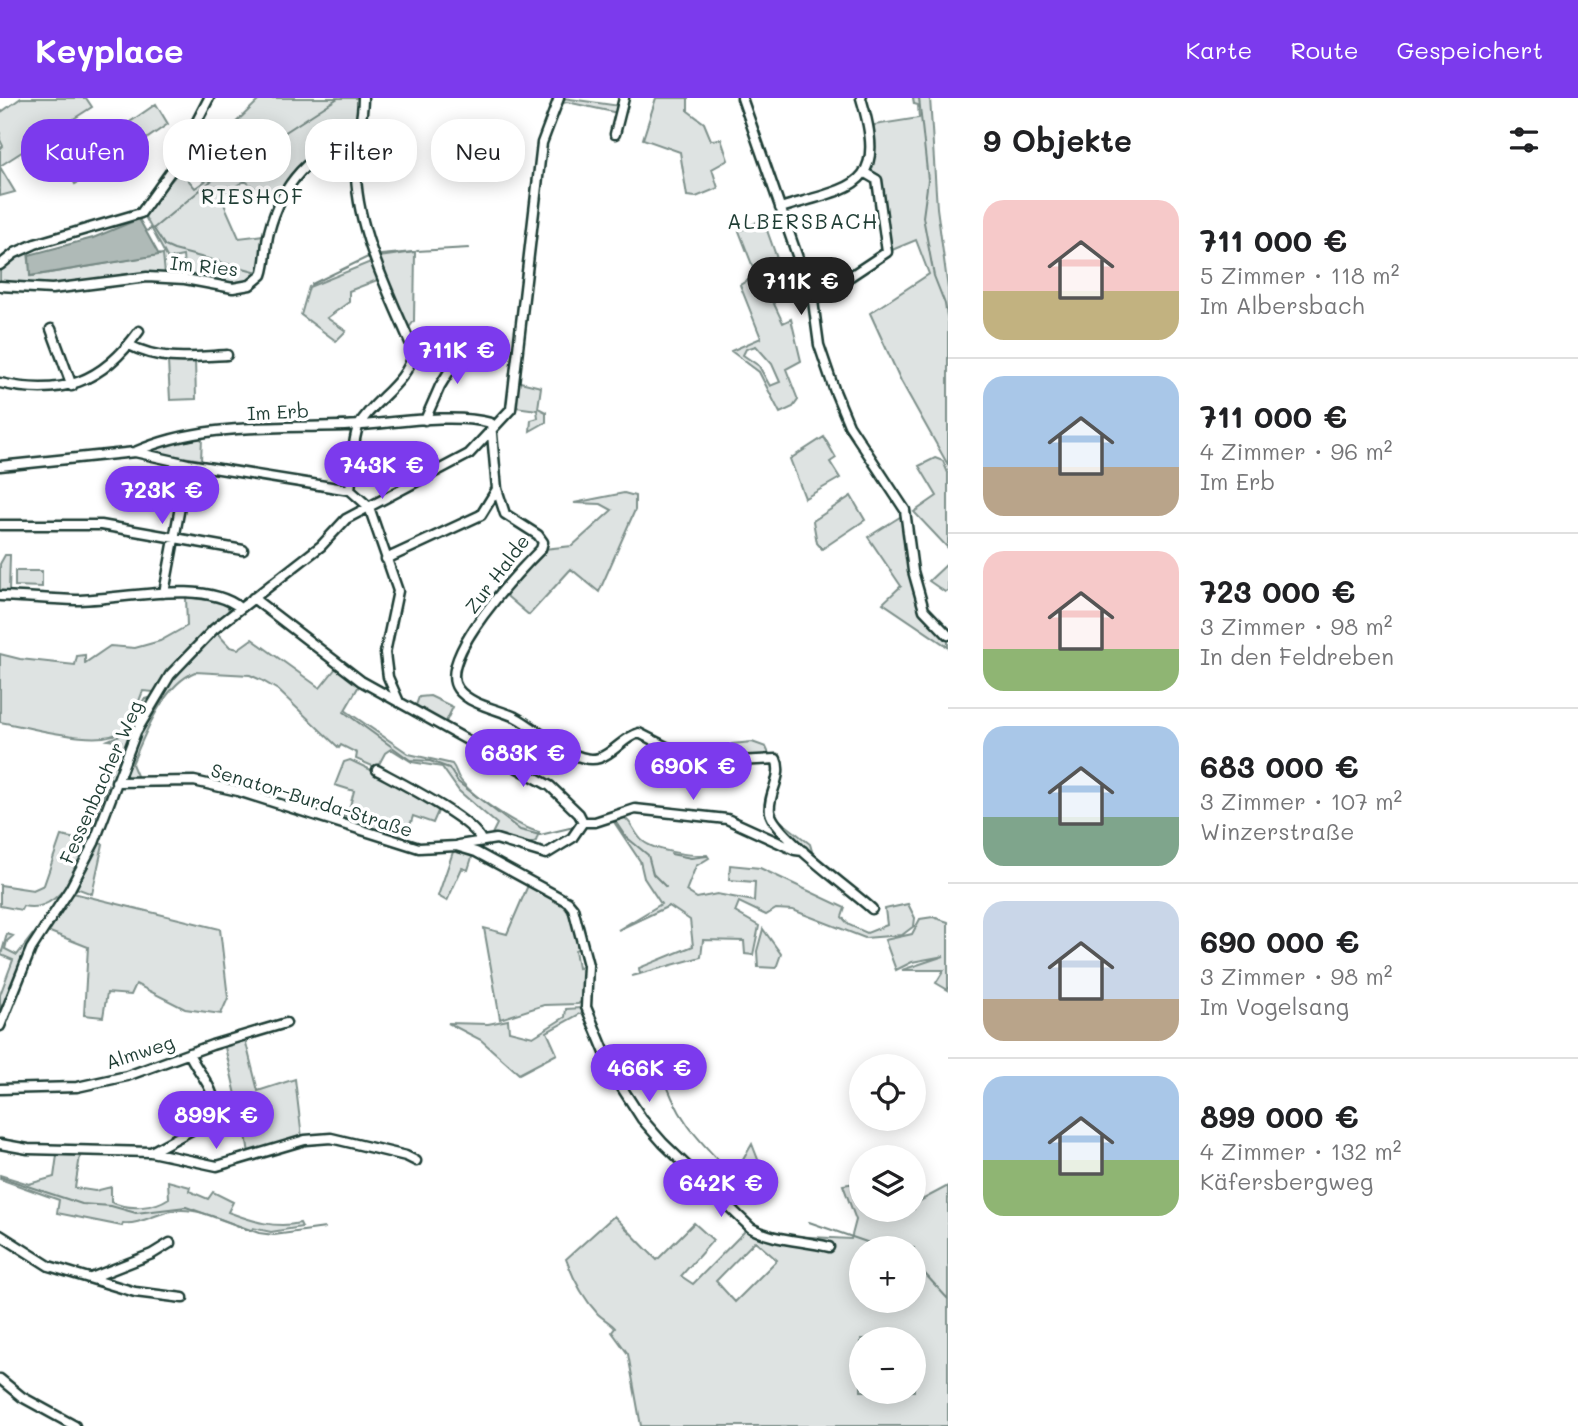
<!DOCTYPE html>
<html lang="de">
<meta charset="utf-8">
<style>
:root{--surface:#fff;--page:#f6f6f6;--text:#202124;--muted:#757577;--line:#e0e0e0;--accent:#7c3aed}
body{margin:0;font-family:Mali,sans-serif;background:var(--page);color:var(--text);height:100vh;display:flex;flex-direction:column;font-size:26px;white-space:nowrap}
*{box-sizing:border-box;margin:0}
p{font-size:23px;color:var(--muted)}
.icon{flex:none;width:38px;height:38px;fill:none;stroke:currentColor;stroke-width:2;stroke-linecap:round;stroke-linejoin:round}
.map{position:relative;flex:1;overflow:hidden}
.sheet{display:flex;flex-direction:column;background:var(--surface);width:630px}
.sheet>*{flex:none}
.guide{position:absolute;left:21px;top:21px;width:665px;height:63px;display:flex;gap:14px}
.fabs{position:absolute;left:849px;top:956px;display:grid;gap:14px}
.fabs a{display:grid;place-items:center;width:77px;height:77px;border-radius:50%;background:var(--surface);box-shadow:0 4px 18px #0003;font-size:35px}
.price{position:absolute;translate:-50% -60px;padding:0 16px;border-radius:24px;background:var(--accent);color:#fff;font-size:23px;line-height:46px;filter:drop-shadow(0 2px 4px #0008)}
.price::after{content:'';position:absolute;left:50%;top:42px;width:21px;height:16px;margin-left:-10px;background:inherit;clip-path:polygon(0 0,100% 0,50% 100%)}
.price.selected{background:#222;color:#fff}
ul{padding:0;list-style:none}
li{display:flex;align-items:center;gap:21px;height:175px;padding:0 35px}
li+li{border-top:2px solid var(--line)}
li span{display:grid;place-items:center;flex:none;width:196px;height:140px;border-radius:21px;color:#555}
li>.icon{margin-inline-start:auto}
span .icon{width:84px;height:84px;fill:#fffc;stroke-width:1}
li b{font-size:30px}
h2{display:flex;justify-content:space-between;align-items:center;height:84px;padding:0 35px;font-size:30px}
.pill{padding:0 24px;border-radius:28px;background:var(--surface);box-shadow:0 4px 18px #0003;font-size:24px;line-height:63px}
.pill.selected{background:var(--accent);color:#fff}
header{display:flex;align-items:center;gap:42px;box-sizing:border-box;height:98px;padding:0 35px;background:var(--accent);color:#fff}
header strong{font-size:33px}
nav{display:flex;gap:38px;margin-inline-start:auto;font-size:24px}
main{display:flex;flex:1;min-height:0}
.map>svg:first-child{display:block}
.green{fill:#dee3e2;stroke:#7e908b;stroke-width:2;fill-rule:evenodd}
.water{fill:#afbab7;stroke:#758883;stroke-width:2}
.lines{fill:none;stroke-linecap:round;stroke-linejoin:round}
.stream{stroke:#758883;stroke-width:2}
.minor-casing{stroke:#1f3d34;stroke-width:13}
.minor{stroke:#fff;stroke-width:8}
.labels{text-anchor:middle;stroke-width:7;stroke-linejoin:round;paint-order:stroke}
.street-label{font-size:19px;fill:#1f3d34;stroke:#fff}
.neighbourhood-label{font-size:21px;letter-spacing:2px;fill:#1f3d34;stroke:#fff}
</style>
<header>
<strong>Keyplace</strong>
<nav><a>Karte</a><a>Route</a><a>Gespeichert</a></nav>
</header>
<main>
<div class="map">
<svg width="948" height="1328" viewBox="0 0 948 1328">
<rect width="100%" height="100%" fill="#fff"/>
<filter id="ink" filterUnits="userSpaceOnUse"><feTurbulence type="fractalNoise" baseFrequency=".0143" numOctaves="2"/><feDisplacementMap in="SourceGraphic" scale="14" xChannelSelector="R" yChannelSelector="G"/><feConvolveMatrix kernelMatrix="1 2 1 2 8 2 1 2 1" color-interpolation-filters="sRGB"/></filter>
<g filter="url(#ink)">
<path class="green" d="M21,0H86L92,9L0,68V51L3,48L0,42V15Z
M261,0H359L356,38L317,55L281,101L263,96L245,83L220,97L239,140L264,137C263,148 263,160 261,170C253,198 204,182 185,178L183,158L168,161L143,115L177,76L186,79L195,90L232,65L222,38Z
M563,0L620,8L618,15L567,4L560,6Z
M656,0H688V13L704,25L711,42L721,41L728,62L712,71L718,90L696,99L687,98L680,54L643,41Z
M913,0H930L937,110L948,191V367L901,283L870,215L929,176L916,142L892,152L879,77L871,72L875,58L874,27L919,20L918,7L914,6Z
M156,6L168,26L113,64L104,50L91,59L98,73L75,86L66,68Z
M0,69L15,94L0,98Z
M763,121L785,183L767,191L783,225L791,221L801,263L786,271L798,302L793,309L780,315L759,274L731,253L761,240L740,187L756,177L739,133ZM756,248L772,266L780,284L770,288L759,268L743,257L746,251Z
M415,154L414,223L408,231L379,159Z
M28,155L31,178L163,156L165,176C110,172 54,200 0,183V174L12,161Z
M373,163L380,181L349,193V204L327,220L346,233L336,243L301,217L309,189Z
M467,231L463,248L417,251L411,240L412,236Z
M195,262L196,301L170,302L168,263Z
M516,283L541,289L538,310L546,314V324L530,333L531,322L538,320L537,312L515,309Z
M824,339L836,360L830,364L840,380L805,400L790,361Z
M202,340L201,362L152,354V349Z
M935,360L943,363L948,375V450L914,414L937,398L919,368Z
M624,395L635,398V412L599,494L571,471L529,517L502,494L544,451L572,448L612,412L601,406L574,405Z
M851,398L865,422L822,451L817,445L813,423Z
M903,417L923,513L948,540V549L883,505L901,488L868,439Z
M5,457H10L9,493H0V466Z
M948,465V492L945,494L929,483Z
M15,473H42V489L15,488Z
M186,499L227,505L229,513L166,575L154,594L143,593C138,604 133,625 124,632C100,651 28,628 0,624V556L20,561L75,567L77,558L85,557V565L110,548L135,550L160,543L187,528Z
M216,534L230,549L238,551L252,541L320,590L336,570L360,586L345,612L409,656L452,666C456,671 456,675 459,680C471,698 518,729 539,734L536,743L525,748L491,738L497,726L459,693L442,669L412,664L391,651L385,655L377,670L356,661L357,655L341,647L339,650L278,592L261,582L250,577L195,574C163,587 145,636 132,666L138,680L127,679L124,673C150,609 168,583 216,534Z
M430,598L453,609L444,628L415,610L419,599Z
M148,600L127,645L115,681L108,680L121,644L108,642L128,634L144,601Z
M752,644L766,649L770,658L727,663V651L732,646Z
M350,662L409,690L439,711L433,725L413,718L405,744L337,721L339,717L347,719L354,693L335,687L344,664Z
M108,687L110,690C97,725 72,820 23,808L21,812L0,808V787L33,792L44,787L61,738L86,743Z
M773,717L810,746L814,760L777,723Z
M622,718C632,724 632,730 639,739C648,753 691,758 707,757L709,760L696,768L686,793L697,800L717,796L754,803L755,784L729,782L730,767L760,770L845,810L842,819L849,827L867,835L887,827L885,811L908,806L915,820L914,828L902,837L865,840L793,812L776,811L766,817L739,804L735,814L759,828L753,857L745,856L744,843L703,842L701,859L632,878L640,876L639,870L693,848L690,822L669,808L618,832L661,806L644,780L640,763L612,721Z
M97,745L103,746L92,796L76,790Z
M454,751L473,756L468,772L462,770L447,803L438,798Z
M529,785C567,807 568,807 582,849L575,852L578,870L585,869L583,902L578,906L544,907L500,921L484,830L507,836Z
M73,795L220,831L228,900L221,916L185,911L136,886L131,897L107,895L103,919L84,917L88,849L45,832Z
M933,819L948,824V892L936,885L944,872H902L944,858L912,864L896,872L885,842L912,836L920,821Z
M763,831L781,856L776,870L758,869L757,853Z
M7,836L13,838L7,843L5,851L17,857L33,836L0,915V897L13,862L1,857Z
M581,910L583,914L547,934L557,956L519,976L481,942L448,925L488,926L508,922L509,933L533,939L565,919L566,911Z
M245,941L258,993L295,981L302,1040L249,1056L246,1036L265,1029L262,1020L272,1016L268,1005L240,1014L224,945Z
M752,1046L759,1064L769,1074L764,1075L740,1067Z
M57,1057L80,1058L75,1090L95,1093L111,1089V1104C129,1112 153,1111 169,1100L168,1083L190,1089L189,1093L208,1101L213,1094L233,1104L228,1114C252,1123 275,1131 300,1125L302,1129L271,1134L253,1130L251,1133C227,1124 197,1108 171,1113C156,1116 138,1127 123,1125L122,1128L57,1115L59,1102L0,1081V1077L29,1086L54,1079Z
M861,1084V1111H877L883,1121L902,1111H914V1106L948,1088V1328H641L628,1256L612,1234L615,1230C610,1224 603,1221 598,1216C584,1201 573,1180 566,1161L614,1118L657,1162L694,1125L713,1142L681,1178L693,1186L748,1130L771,1137L851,1141L856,1122L843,1087ZM755,1143L777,1162L735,1204L716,1183ZM861,1150H914V1202H861ZM861,1241H914V1293H861Z"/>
<path class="water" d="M139,121L159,157L30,178L29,157L93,140Z"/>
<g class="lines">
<path class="stream" d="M919,0L928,82L923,119L934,178L945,206L948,224
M154,131L165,148L174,152L258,174
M146,133L154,130L216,79L338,0
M417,153L469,150
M381,157L413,154
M312,186L370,158
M344,614L410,662L430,663L449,670L458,684L520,732L540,737L574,729
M615,723L625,738L648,757L653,776L666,789
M671,756L691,760L707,758
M661,970C675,1018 696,1040 730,1074
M0,1079L82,1106L111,1108L136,1115L186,1109L259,1135L274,1137L325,1130
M809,1124L884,1150
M915,1165L948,1201"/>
<defs>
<path id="minor" d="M742,0L813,203L819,247L834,291L849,327L905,412L913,473L924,512L948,537
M615,36L624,0
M780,110C855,88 888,90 861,0
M0,167L15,155L35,146L141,115L171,73L209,0
M0,188L52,191L147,179L185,181L233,190L250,187L262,177C267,163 265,148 269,134C281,87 311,51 359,40
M813,203L887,154L877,82L865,75
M51,231L72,288
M129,247C162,264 192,259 227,257
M0,285C61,299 102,285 139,233
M425,322L440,288L466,246
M135,354C205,322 288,332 362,327C398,324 457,315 491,325L497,391L505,416L538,437L543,444L541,451C521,471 435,561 458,591C470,607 498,611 515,619C537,630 575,668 599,660C614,655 624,639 639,635L698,665L776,661C784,678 767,697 770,714C774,737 853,793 872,811
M0,368L135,354L188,366L350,392L369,409L398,493L385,555L388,579L399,604
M350,392C352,376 352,341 359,327C375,300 406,287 414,254C389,194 352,126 356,59C357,39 363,20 363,0
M0,427H101L243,452
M386,461L481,417L497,391
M164,495L188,366
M0,498C25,499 51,501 76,502C121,502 204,480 240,510
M253,500L361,583L550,688L579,716L583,724L572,740L546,756L496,741L459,747
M377,672C399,684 473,721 481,742
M116,684L194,683L238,693L419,750L456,748L476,754L568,804L573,810L588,867L586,909L615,979L642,1021L663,1045L751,1130C774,1143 803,1142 829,1149
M583,724H595L635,711L727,721L795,752L803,753
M0,928L31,851L70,791L94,745L136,634L170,577L214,531L321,448L346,421L469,356L511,311L542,45L559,0
M0,991L77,989L127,978L212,947L286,925
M0,1046L28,1051L151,1054L217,1068L305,1042L331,1040L406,1058L416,1063
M151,1054L210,1022L215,1015C216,989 198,976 189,955
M0,1137L49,1168L135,1194L183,1200
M91,1180L152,1156L170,1145
M0,1281L22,1299L75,1328"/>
</defs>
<use href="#minor" class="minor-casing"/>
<use href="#minor" class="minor"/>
</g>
</g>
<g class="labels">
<g class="street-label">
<text transform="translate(204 168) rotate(6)" y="7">Im Ries</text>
<text transform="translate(278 314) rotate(-3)" y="7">Im Erb</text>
<text transform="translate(497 476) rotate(-53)" y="7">Zur Halde</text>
<text transform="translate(101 684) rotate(-66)" y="7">Fessenbacher Weg</text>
<text transform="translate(312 702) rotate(17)" y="7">Senator-Burda-Straße</text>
<text transform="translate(140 954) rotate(-18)" y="7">Almweg</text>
</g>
<g class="neighbourhood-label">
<text x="253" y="106">RIESHOF</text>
<text x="803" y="131">ALBERSBACH</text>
</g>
</g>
</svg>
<div class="fabs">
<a><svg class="icon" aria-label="locate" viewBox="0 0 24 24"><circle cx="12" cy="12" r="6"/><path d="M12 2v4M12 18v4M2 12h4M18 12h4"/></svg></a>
<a><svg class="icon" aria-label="layers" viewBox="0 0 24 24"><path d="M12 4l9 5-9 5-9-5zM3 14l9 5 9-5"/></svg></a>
<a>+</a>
<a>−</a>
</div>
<b class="price selected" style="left:801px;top:219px">711K €</b>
<b class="price" style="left:457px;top:288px">711K €</b>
<b class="price" style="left:382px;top:403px">743K €</b>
<b class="price" style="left:162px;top:428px">723K €</b>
<b class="price" style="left:523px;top:691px">683K €</b>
<b class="price" style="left:693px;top:704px">690K €</b>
<b class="price" style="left:649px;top:1006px">466K €</b>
<b class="price" style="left:216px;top:1053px">899K €</b>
<b class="price" style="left:721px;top:1121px">642K €</b>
<div class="guide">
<a class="pill selected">Kaufen</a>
<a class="pill">Mieten</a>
<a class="pill">Filter</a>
<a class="pill">Neu</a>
</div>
</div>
<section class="sheet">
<h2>9 Objekte<svg class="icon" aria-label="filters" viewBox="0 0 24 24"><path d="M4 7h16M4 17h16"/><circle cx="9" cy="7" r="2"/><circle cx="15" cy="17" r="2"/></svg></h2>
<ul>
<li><span style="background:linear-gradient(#f6c9c9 65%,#c2b280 0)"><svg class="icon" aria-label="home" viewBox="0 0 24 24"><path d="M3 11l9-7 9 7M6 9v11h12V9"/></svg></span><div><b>711 000 €</b><p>5 Zimmer · 118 m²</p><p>Im Albersbach</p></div></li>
<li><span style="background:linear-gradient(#a9c7e8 65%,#b9a48a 0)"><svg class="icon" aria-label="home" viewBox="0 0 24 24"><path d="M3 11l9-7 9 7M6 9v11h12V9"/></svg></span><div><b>711 000 €</b><p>4 Zimmer · 96 m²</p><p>Im Erb</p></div></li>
<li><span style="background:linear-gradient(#f6c9c9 70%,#8fb573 0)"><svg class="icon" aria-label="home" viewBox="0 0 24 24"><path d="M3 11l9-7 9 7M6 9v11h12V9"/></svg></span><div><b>723 000 €</b><p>3 Zimmer · 98 m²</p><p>In den Feldreben</p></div></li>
<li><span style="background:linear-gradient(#a9c7e8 65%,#7fa58c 0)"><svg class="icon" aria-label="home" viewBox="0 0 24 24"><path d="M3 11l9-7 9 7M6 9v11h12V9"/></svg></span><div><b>683 000 €</b><p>3 Zimmer · 107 m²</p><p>Winzerstraße</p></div></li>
<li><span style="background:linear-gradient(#c9d6e8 70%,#b9a48a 0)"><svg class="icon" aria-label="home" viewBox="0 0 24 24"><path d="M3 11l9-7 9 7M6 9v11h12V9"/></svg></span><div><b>690 000 €</b><p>3 Zimmer · 98 m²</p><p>Im Vogelsang</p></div></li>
<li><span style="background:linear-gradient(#a9c7e8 60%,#8fb573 0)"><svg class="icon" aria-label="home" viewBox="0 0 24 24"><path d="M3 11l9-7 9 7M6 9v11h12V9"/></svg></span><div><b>899 000 €</b><p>4 Zimmer · 132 m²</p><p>Käfersbergweg</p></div></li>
</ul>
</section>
</main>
